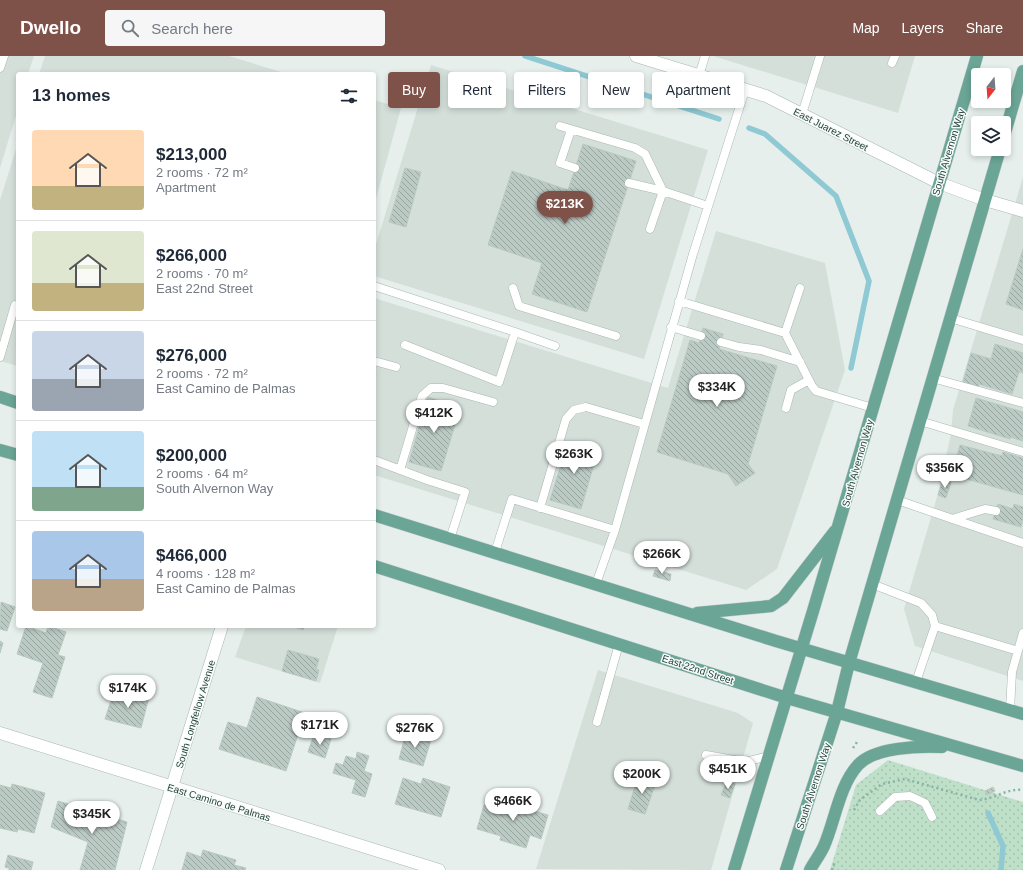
<!DOCTYPE html>
<meta charset="utf-8">
<style>
:root{--surface:#fff;--page:#f6f6f7;--text:#1f2937;--muted:#747a83;--line:#e0e1e3;--accent:#7f5249}
body{margin:0;font-family:Helvetica,sans-serif;background:var(--page);color:var(--text);height:100vh;display:flex;flex-direction:column;font-size:15px;white-space:nowrap}
*{box-sizing:border-box;margin:0}
p{font-size:13px;color:var(--muted)}
.icon{flex:none;width:22px;height:22px;fill:none;stroke:currentColor;stroke-width:2;stroke-linecap:round;stroke-linejoin:round}
.map{position:relative;flex:1;overflow:hidden}
.side{position:absolute;left:16px;top:16px;width:360px;height:556px;display:flex;flex-direction:column;background:var(--surface);border-radius:4px;box-shadow:0 2px 6px #0003}
.side>*{flex:none}
.hud{position:absolute;left:388px;top:16px;width:380px;height:36px;display:flex;gap:8px}
.needle{width:26px;rotate:197deg}
.controls{position:absolute;left:971px;top:12px;display:grid;gap:8px}
.controls a{display:grid;place-items:center;width:40px;height:40px;border-radius:4px;background:var(--surface);box-shadow:0 2px 6px #0003;font-size:20px}
.price{position:absolute;translate:-50% -34px;padding:0 9px;border-radius:14px;background:#fff;color:#222;font-size:13px;line-height:26px;filter:drop-shadow(0 1px 2px #0008)}
.price::after{content:'';position:absolute;left:50%;top:24px;width:12px;height:9px;margin-left:-6px;background:inherit;clip-path:polygon(0 0,100% 0,50% 100%)}
.price.selected{background:var(--accent);color:#fff}
ul{padding:0;list-style:none}
li{display:flex;align-items:center;gap:12px;height:100px;padding:0 16px}
li+li{border-top:1px solid var(--line)}
li span{display:grid;place-items:center;flex:none;width:112px;height:80px;border-radius:4px;color:#555}
li>.icon{margin-inline-start:auto}
span .icon{width:48px;height:48px;fill:#fffc;stroke-width:1}
li b{font-size:17px}
h2{display:flex;justify-content:space-between;align-items:center;height:48px;padding:0 16px;font-size:17px}
.tag{padding:0 14px;border-radius:4px;background:var(--surface);box-shadow:0 2px 6px #0003;font-size:14px;line-height:36px}
.tag.selected{background:var(--accent);color:#fff}
header{display:flex;align-items:center;gap:24px;box-sizing:border-box;height:56px;padding:0 20px;background:var(--accent);color:#fff}
header strong{font-size:19px}
nav{display:flex;gap:22px;margin-inline-start:auto;font-size:14px}
.search{width:280px;height:36px;background:var(--page);display:flex;align-items:center;gap:10px;box-sizing:border-box;padding:0 14px;border-radius:4px;color:var(--muted);font-size:15px}
.map>svg:first-child{display:block}
.built{fill:#d4dfda}
.green{fill:url(#green-dots)}
.lines{fill:none;stroke-linecap:round;stroke-linejoin:round}
.stream{stroke:#8ec9d4;stroke-width:5.5}
.building{fill:url(#building-back-hatch);stroke:#b8c9c2}
.lane-casing{stroke:#a8b8b2;stroke-width:9}
.street-casing{stroke:#a8b8b2;stroke-width:13}
.primary-casing{stroke:#c2cac8;stroke-width:13}
.path{stroke:#86b3a5;stroke-width:2.5;stroke-dasharray:2 3;stroke-linecap:butt}
.lane{stroke:#fff;stroke-width:8}
.street{stroke:#fff;stroke-width:12}
.primary{stroke:#6aa596;stroke-width:12}
.labels{text-anchor:middle;stroke-width:3;stroke-linejoin:round;paint-order:stroke}
.street-label{font-size:10px;fill:#24423a;stroke:#f7fbf9}
</style>
<header>
<strong>Dwello</strong>
<div class="search"><svg class="icon" aria-label="search" viewBox="0 0 24 24"><circle cx="10" cy="10" r="6"/><path d="M15 15l6 6"/></svg>Search here</div>
<nav><a>Map</a><a>Layers</a><a>Share</a></nav>
</header>
<div class="map">
<svg width="1023" height="814" viewBox="0 0 1023 814">
<defs>
<pattern id="green-dots" width="8" height="8" patternUnits="userSpaceOnUse"><rect width="8" height="8" fill="#bfe0c8"/><path d="M2 2h.1M6 6h.1" fill="none" stroke="#a4c1ad" stroke-width="1.8" stroke-linecap="round"/></pattern>
<pattern id="building-back-hatch" width="6" height="6" patternUnits="userSpaceOnUse"><rect width="6" height="6" fill="#bbcac4"/><path d="M-1 5l2 2M0 0l6 6M5-1l2 2" fill="none" stroke="#98a6a0"/></pattern>
</defs>
<rect width="100%" height="100%" fill="#e6efeb"/>
<path class="built" d="M0,0H34L28,18H18V53L0,112Z
M45,0H229L288,18H39Z
M713,0H915L898,57Z
M431,9L708,94L644,303L374,220V195Z
M374,44L401,52L374,150Z
M18,87V310L0,305V144Z
M1023,121V625L915,590L904,553L937,441L951,378L953,354Z
M716,175L825,207L845,314L777,513L746,534L374,419V242L668,332Z
M246,570H338L320,627L235,601Z
M598,614L738,657L753,667L711,814L536,813Z"/>
<path class="green" d="M888,704L1023,746V814H830L856,729Z"/>
<g class="lines">
<path class="stream" d="M525,0L719,63
M749,72L765,78L836,140L869,225L851,312
M988,757L1003,790L1001,814"/>
</g>
<path class="building" d="M583,88L636,105L587,256L532,238L542,207L488,189L512,115L568,134Z
M405,112L421,116L406,171L389,166Z
M1023,193V254L1006,248Z
M703,272L723,278L719,293L777,310L748,408L755,417L736,430L728,418L657,396L690,284L699,287Z
M995,288L1023,297V317L1019,316L1012,338L979,328L978,331L963,326L971,297L991,303Z
M428,341L460,352L441,415L409,406Z
M976,342L1023,356V385L1010,381V383L968,370Z
M568,386L598,394L581,453L550,444Z
M960,389L1002,400L1003,396L1023,402V439L952,419Z
M943,424L951,426L946,442L938,439Z
M998,448L1013,453L1014,448L1023,451V463L1021,471L993,463Z
M655,514L671,518L670,525L653,520Z
M1,546L15,551L7,575L0,573Z
M26,570L46,577L48,570L66,576L58,599L65,601L52,642L33,636L43,607L17,598Z
M291,570H304L303,574Z
M0,585L3,587L0,597Z
M288,594L319,603L316,613L319,614L316,625L282,615Z
M114,635L131,641L133,636L149,641L141,672L105,663Z
M257,641L305,657L286,715L219,693L228,666L247,672Z
M406,677L431,684L423,710L399,703Z
M314,678L331,683L325,702L308,696Z
M357,696L369,700L364,715L372,718L365,741L352,737L356,724L333,717L336,707L343,709L346,700L356,703Z
M638,720L656,726L645,758L628,753Z
M403,722L421,728L423,722L450,731L441,761L395,748Z
M727,725L735,728L730,742L721,739Z
M12,728L45,737L34,777L18,773L17,776L0,772V729L11,732Z
M993,731L995,735L987,739L985,735Z
M509,738L523,742L520,751L548,759L541,783L530,779L526,792L500,784L501,780L477,773L484,749L504,755Z
M58,745L127,766L115,814H80L88,786L51,771Z
M203,794L236,804L234,809L246,812L245,814H182L187,796L201,801Z
M8,799L33,806L31,814H9V812L5,811Z"/>
<g class="lines">
<defs>
<path id="lane" d="M892,7L895,0
M0,12L4,0
M699,20L705,0
M802,58L820,0
M560,70L635,92L645,98L663,135L708,150
M571,74L560,107L575,112
M629,127L663,135L650,173
M374,230L515,276L555,290
M513,232L519,250L616,280
M679,245L785,277L812,330L816,335L873,352
M950,262L1023,284
M671,271L701,280
M785,277L800,232
M721,286L739,291L761,294L800,306
M405,289L499,326L515,276
M0,301L15,249
M374,305L396,311
M932,322L1023,347
M786,352L791,334L809,324
M920,365L1023,396
M374,404L427,424L465,436L450,483
M400,414L422,340L431,332H443L493,346
M897,444L1023,487
M540,452L566,363L574,354L586,351L644,368
M952,463L985,453L996,455
M495,496L512,443L615,474
M596,528L615,474L693,198L745,34
M872,528L921,547L932,559L935,570L916,626
M935,570L1018,595
M1010,654L1012,616L1023,577
M597,666L619,588
M706,699L745,706L769,700
M880,755L895,741L910,740L925,747L932,761"/>
<path id="street" d="M636,0L766,40L939,127L985,144L1023,155
M0,677L439,814
M146,814L222,570"/>
<path id="primary" d="M1004,80L1023,15
M0,341L18,347
M0,394L18,399
M374,459L776,585L1023,658
M374,510L787,642L1023,710
M697,557L771,550L783,542L835,475
M734,814L813,555L977,0
M786,814L837,656L849,607L1000,93
M810,814C814,806 820,799 824,790C835,765 839,730 858,709C874,691 920,690 942,691"/>
</defs>
<use href="#lane" class="lane-casing"/>
<use href="#street" class="street-casing"/>
<use href="#primary" class="primary-casing"/>
<path class="path" d="M853,692L857,686
M854,754L860,744L882,728L905,723L979,744C995,743 1007,732 1023,734
M832,814L835,805"/>
<use href="#lane" class="lane"/>
<use href="#street" class="street"/>
<use href="#primary" class="primary"/>
</g>
<g class="labels">
<g class="street-label">
<text transform="translate(831 73) rotate(27)" y="4">East Juarez Street</text>
<text transform="translate(948 96) rotate(-73)" y="4">South Alvernon Way</text>
<text transform="translate(857 407) rotate(-74)" y="4">South Alvernon Way</text>
<text transform="translate(698 613) rotate(18)" y="4">East 22nd Street</text>
<text transform="translate(195 658) rotate(-73)" y="4">South Longfellow Avenue</text>
<text transform="translate(813 730) rotate(-72)" y="4">South Alvernon Way</text>
<text transform="translate(219 746) rotate(17)" y="4">East Camino de Palmas</text>
</g>
</g>
</svg>
<div class="controls">
<a><svg class="needle" viewBox="-14 -14 28 28"><path d="M0-13l5 13h-10z" fill="#e53935"/><path d="M0 13l5-13h-10z" fill="#747a83"/></svg></a>
<a><svg class="icon" aria-label="layers" viewBox="0 0 24 24"><path d="M12 4l9 5-9 5-9-5zM3 14l9 5 9-5"/></svg></a>
</div>
<b class="price selected" style="left:565px;top:169px">$213K</b>
<b class="price" style="left:717px;top:352px">$334K</b>
<b class="price" style="left:434px;top:378px">$412K</b>
<b class="price" style="left:574px;top:419px">$263K</b>
<b class="price" style="left:945px;top:433px">$356K</b>
<b class="price" style="left:662px;top:519px">$266K</b>
<b class="price" style="left:128px;top:653px">$174K</b>
<b class="price" style="left:320px;top:690px">$171K</b>
<b class="price" style="left:415px;top:693px">$276K</b>
<b class="price" style="left:728px;top:734px">$451K</b>
<b class="price" style="left:642px;top:739px">$200K</b>
<b class="price" style="left:513px;top:766px">$466K</b>
<b class="price" style="left:92px;top:779px">$345K</b>
<div class="hud">
<a class="tag selected">Buy</a>
<a class="tag">Rent</a>
<a class="tag">Filters</a>
<a class="tag">New</a>
<a class="tag">Apartment</a>
</div>
<section class="side">
<h2>13 homes<svg class="icon" aria-label="filters" viewBox="0 0 24 24"><path d="M4 7h16M4 17h16"/><circle cx="9" cy="7" r="2"/><circle cx="15" cy="17" r="2"/></svg></h2>
<ul>
<li><span style="background:linear-gradient(#ffd9b3 70%,#c2b280 0)"><svg class="icon" aria-label="home" viewBox="0 0 24 24"><path d="M3 11l9-7 9 7M6 9v11h12V9"/></svg></span><div><b>$213,000</b><p>2 rooms · 72 m²</p><p>Apartment</p></div></li>
<li><span style="background:linear-gradient(#dfe7d0 65%,#c2b280 0)"><svg class="icon" aria-label="home" viewBox="0 0 24 24"><path d="M3 11l9-7 9 7M6 9v11h12V9"/></svg></span><div><b>$266,000</b><p>2 rooms · 70 m²</p><p>East 22nd Street</p></div></li>
<li><span style="background:linear-gradient(#c9d6e8 60%,#9aa5b1 0)"><svg class="icon" aria-label="home" viewBox="0 0 24 24"><path d="M3 11l9-7 9 7M6 9v11h12V9"/></svg></span><div><b>$276,000</b><p>2 rooms · 72 m²</p><p>East Camino de Palmas</p></div></li>
<li><span style="background:linear-gradient(#bfe0f5 70%,#7fa58c 0)"><svg class="icon" aria-label="home" viewBox="0 0 24 24"><path d="M3 11l9-7 9 7M6 9v11h12V9"/></svg></span><div><b>$200,000</b><p>2 rooms · 64 m²</p><p>South Alvernon Way</p></div></li>
<li><span style="background:linear-gradient(#a9c7e8 60%,#b9a48a 0)"><svg class="icon" aria-label="home" viewBox="0 0 24 24"><path d="M3 11l9-7 9 7M6 9v11h12V9"/></svg></span><div><b>$466,000</b><p>4 rooms · 128 m²</p><p>East Camino de Palmas</p></div></li>
</ul>
</section>
</div>
